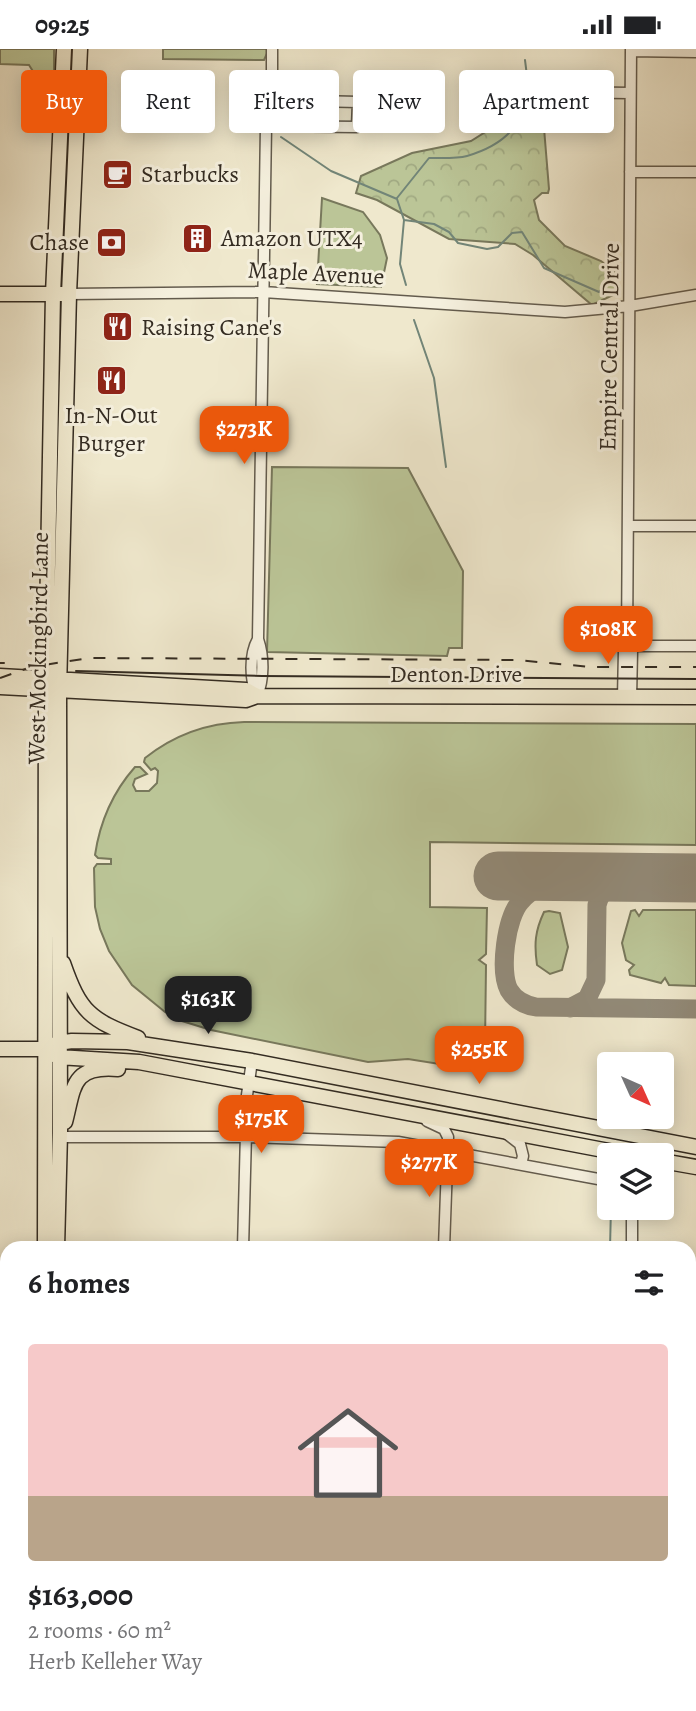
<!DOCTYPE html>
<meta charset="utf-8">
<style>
:root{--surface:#fff;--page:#f2f2f2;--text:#202124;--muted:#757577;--line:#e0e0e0;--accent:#ea580c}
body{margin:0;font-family:Alegreya,serif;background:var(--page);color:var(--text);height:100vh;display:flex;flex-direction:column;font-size:26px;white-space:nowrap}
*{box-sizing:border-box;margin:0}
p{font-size:23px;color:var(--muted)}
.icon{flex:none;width:38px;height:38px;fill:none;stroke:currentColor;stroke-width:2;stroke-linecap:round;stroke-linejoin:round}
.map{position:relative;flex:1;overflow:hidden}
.sheet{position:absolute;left:0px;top:1192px;width:696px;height:471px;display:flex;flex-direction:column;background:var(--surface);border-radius:21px 21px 0 0;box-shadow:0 4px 18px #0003}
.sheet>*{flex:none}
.banner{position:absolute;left:21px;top:21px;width:654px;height:63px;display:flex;gap:14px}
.needle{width:46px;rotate:135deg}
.buttons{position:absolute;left:597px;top:1003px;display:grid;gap:14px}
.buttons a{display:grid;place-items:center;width:77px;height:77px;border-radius:7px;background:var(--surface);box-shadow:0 4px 18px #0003;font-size:35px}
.price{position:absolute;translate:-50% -60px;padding:0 16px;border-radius:14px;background:var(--accent);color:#fff;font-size:23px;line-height:46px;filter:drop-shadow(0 2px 4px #0008)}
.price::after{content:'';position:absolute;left:50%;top:42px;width:21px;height:16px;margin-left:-10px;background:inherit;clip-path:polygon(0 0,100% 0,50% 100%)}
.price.on{background:#222;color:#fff}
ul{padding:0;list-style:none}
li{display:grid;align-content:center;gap:14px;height:371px;padding:0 28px}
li+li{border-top:2px solid var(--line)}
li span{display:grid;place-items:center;height:217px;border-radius:7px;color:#555}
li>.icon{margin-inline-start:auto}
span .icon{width:126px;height:126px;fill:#fffc;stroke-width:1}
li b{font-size:30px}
h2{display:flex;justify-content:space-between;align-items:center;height:84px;padding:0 28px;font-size:30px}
.chip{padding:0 24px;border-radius:7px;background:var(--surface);box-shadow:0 4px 18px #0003;font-size:24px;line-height:63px}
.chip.on{background:var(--accent);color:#fff}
.status{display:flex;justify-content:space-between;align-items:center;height:49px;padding:0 35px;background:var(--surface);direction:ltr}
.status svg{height:19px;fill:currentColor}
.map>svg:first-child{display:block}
.green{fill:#bbc597;stroke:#78785c;stroke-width:2}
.forest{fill:url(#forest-crowns);stroke:#78785c;stroke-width:2}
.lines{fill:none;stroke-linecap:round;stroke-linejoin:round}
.stream{stroke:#728578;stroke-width:2}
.taxiway{stroke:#928a78;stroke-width:19}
.runway{stroke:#928a78;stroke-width:49}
.minor-casing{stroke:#635b4d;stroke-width:13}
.major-casing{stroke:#342c22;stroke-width:17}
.minor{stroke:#f5f0de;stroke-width:10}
.major{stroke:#efe8cd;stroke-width:14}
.tram{stroke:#342c22;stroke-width:2}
.rail{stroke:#342c22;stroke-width:2;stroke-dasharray:12 12;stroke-linecap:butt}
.labels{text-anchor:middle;stroke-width:6;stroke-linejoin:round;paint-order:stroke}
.poi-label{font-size:24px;fill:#342c22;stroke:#f5f0de;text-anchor:start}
.street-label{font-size:24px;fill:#342c22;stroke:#f5f0de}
</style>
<div class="status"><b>09:25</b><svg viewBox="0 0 49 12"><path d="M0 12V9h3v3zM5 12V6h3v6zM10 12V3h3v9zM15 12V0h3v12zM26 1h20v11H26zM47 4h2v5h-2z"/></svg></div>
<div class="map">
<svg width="696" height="1662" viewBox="0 0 696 1662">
<defs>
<pattern id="forest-crowns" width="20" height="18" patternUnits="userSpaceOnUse" patternTransform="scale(1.75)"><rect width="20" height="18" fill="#bbc597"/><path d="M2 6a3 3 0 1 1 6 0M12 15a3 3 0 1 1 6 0" fill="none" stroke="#a1a982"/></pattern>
</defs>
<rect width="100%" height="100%" fill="#efe8cd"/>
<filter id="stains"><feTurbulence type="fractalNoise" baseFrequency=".00286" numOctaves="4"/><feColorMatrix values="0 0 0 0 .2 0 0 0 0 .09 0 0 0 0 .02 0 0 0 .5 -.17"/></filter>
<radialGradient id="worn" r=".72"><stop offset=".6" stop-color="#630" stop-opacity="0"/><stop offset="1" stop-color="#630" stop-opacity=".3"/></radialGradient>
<path class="green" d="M0,0H54V56L29,16L0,15Z
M163,0H269L264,11L163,10Z
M322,149L363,163L380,186L387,209L381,238L317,235Z
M272,418L408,419L463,522L462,599H449L447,607L267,603Z
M244,673L696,675V796L430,793V858L487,859L486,905L479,911L486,916L485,997L489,1009L471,1020L408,1010L368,1013L211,981L182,972L165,963L132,936L109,902L100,880L95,858L94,819L97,815H111V810L98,809L95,806C100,772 112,744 135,718H140L147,725L135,730L133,736L136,742H149L157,734L158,722L155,719L151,721L144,713L145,709C174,686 206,674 244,673Z
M635,861L639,867L643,861H696V937L669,936L665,929L661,934L630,926L629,921L634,916L626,911L622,894L631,862Z
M549,862L560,864L568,898L562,921L550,925L537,916C534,895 535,882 544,863Z
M696,1618V1662H639L651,1656H690V1624Z"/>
<path class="forest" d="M520,61L532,62L544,79L549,140L548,144H542L534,151L539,171L565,197L601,212L618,225L615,245L592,256L533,206L515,195L449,190L377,151L356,144L361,127L412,104L471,92Z"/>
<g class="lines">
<path class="stream" d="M281,88L331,122L397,150L404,171L400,215L406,236
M397,149L429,109C441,109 456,110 467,107C518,92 533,61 525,11
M404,171L434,175L449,183L458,194L487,200L498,198L512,184L522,183L544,219L599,243L612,231
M414,271L434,329L446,418
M610,1199L611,1158"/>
<path class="taxiway" d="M563,828C547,833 532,839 521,852C506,868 499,922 509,941C515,951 524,956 536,958L696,960
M570,959L587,950L596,931L597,856C602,837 616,831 634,829"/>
<path class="runway" d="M498,827L696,829"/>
<defs>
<path id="minor" d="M631,2L696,3
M556,43L630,44
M266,77L357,78L358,53L272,51
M630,123H696
M69,245L263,243L565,263L630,257L696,246
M628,477H696
M627,597H696
M627,597L632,602L631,649
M257,647C264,630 264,608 258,590L266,77L267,64L272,51V0
M257,647C250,631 249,606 258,590
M623,649L624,601L627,597L631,0
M427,1072L444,1080L448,1088L444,1199
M507,1085L520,1095L523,1107L521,1115
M60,1088H246L398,1093L609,1132
M635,1106L651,1095L662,1093
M243,1199L247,1046L252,1012
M632,1199V1158"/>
<path id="major" d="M0,245H62
M0,627L246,641L257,647
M0,638L246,651L257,647L696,648
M63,914C80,963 90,971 138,989
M0,1000H44L58,994L72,992L128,993L252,1012L696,1098
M51,1004L58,1008L139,1013L630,1106
M65,1073C74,1039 71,1016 118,1020
M662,1112L696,1118
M45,1199L46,624L53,245L64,0
M57,1199L60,1084L59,641L69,245L80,0
M62,1656L66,1662
M92,1656L95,1662
M18,1662L21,1656"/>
</defs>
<use href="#minor" class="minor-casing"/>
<use href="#major" class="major-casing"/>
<use href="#minor" class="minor"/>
<use href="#major" class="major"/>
<path class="tram" d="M0,614H4
M76,622L262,627L696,630"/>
<path class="rail" d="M0,629L31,618L89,609L517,611L591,618H696"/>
</g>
<defs>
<symbol id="cafe-square" viewBox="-11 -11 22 22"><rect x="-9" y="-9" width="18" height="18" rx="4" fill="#8f2418" stroke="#f5f0de"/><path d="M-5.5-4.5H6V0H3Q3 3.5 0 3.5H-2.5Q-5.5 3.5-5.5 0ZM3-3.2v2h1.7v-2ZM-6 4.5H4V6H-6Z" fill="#fff"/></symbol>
<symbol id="building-square" viewBox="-11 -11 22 22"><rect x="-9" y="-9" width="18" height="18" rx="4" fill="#8f2418" stroke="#f5f0de"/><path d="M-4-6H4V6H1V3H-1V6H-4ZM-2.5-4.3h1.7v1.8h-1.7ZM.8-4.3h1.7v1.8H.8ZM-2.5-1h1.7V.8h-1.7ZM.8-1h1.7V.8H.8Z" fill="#fff"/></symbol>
<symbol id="bank-square" viewBox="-11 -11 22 22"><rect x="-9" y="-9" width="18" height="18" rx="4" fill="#8f2418" stroke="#f5f0de"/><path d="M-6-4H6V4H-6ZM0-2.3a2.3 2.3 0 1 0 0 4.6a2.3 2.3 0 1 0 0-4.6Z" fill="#fff"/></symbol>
<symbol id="restaurant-square" viewBox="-11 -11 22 22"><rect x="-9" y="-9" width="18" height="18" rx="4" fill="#8f2418" stroke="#f5f0de"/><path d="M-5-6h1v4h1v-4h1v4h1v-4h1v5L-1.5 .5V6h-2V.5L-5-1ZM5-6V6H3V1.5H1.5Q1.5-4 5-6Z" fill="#fff"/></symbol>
</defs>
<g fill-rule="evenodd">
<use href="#cafe-square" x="100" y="108" width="35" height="35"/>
<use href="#building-square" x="180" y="172" width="35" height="35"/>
<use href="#bank-square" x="94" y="176" width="35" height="35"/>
<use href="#restaurant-square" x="100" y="260" width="35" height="35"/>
<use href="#restaurant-square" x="94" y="314" width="35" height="35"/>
</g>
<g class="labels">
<g class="poi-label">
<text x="141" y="133">Starbucks</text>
<text x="221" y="197">Amazon UTX4</text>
<text x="89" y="201" text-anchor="end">Chase</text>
<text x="141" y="286">Raising Cane's</text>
<text x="111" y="374" text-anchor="middle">In-N-Out<tspan x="111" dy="28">Burger</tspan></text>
</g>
<g class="street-label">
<text transform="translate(316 224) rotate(3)" y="8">Maple Avenue</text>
<text transform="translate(609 298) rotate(-89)" y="8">Empire Central Drive</text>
<text transform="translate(38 599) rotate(-89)" y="8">West Mockingbird Lane</text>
<text x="456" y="633">Denton Drive</text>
</g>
</g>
<rect width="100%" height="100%" filter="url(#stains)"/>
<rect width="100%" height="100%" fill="url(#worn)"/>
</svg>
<div class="buttons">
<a><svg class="needle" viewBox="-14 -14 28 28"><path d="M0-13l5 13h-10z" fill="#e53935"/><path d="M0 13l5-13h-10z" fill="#757577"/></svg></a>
<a><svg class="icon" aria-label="layers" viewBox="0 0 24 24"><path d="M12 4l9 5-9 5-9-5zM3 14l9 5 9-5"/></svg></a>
</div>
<b class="price" style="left:244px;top:417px">$273K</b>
<b class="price" style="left:608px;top:617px">$108K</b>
<b class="price on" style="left:208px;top:987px">$163K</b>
<b class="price" style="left:479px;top:1037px">$255K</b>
<b class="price" style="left:261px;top:1106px">$175K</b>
<b class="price" style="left:429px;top:1150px">$277K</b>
<div class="banner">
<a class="chip on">Buy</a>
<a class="chip">Rent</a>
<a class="chip">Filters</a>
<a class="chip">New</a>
<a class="chip">Apartment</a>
</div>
<section class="sheet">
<h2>6 homes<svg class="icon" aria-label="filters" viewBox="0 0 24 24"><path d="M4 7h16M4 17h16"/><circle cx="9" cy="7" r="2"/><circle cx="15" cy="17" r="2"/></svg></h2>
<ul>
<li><span style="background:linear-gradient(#f6c9c9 70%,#b9a48a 0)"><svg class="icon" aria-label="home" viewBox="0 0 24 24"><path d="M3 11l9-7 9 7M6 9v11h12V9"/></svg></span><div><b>$163,000</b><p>2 rooms · 60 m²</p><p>Herb Kelleher Way</p></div></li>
</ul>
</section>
</div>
